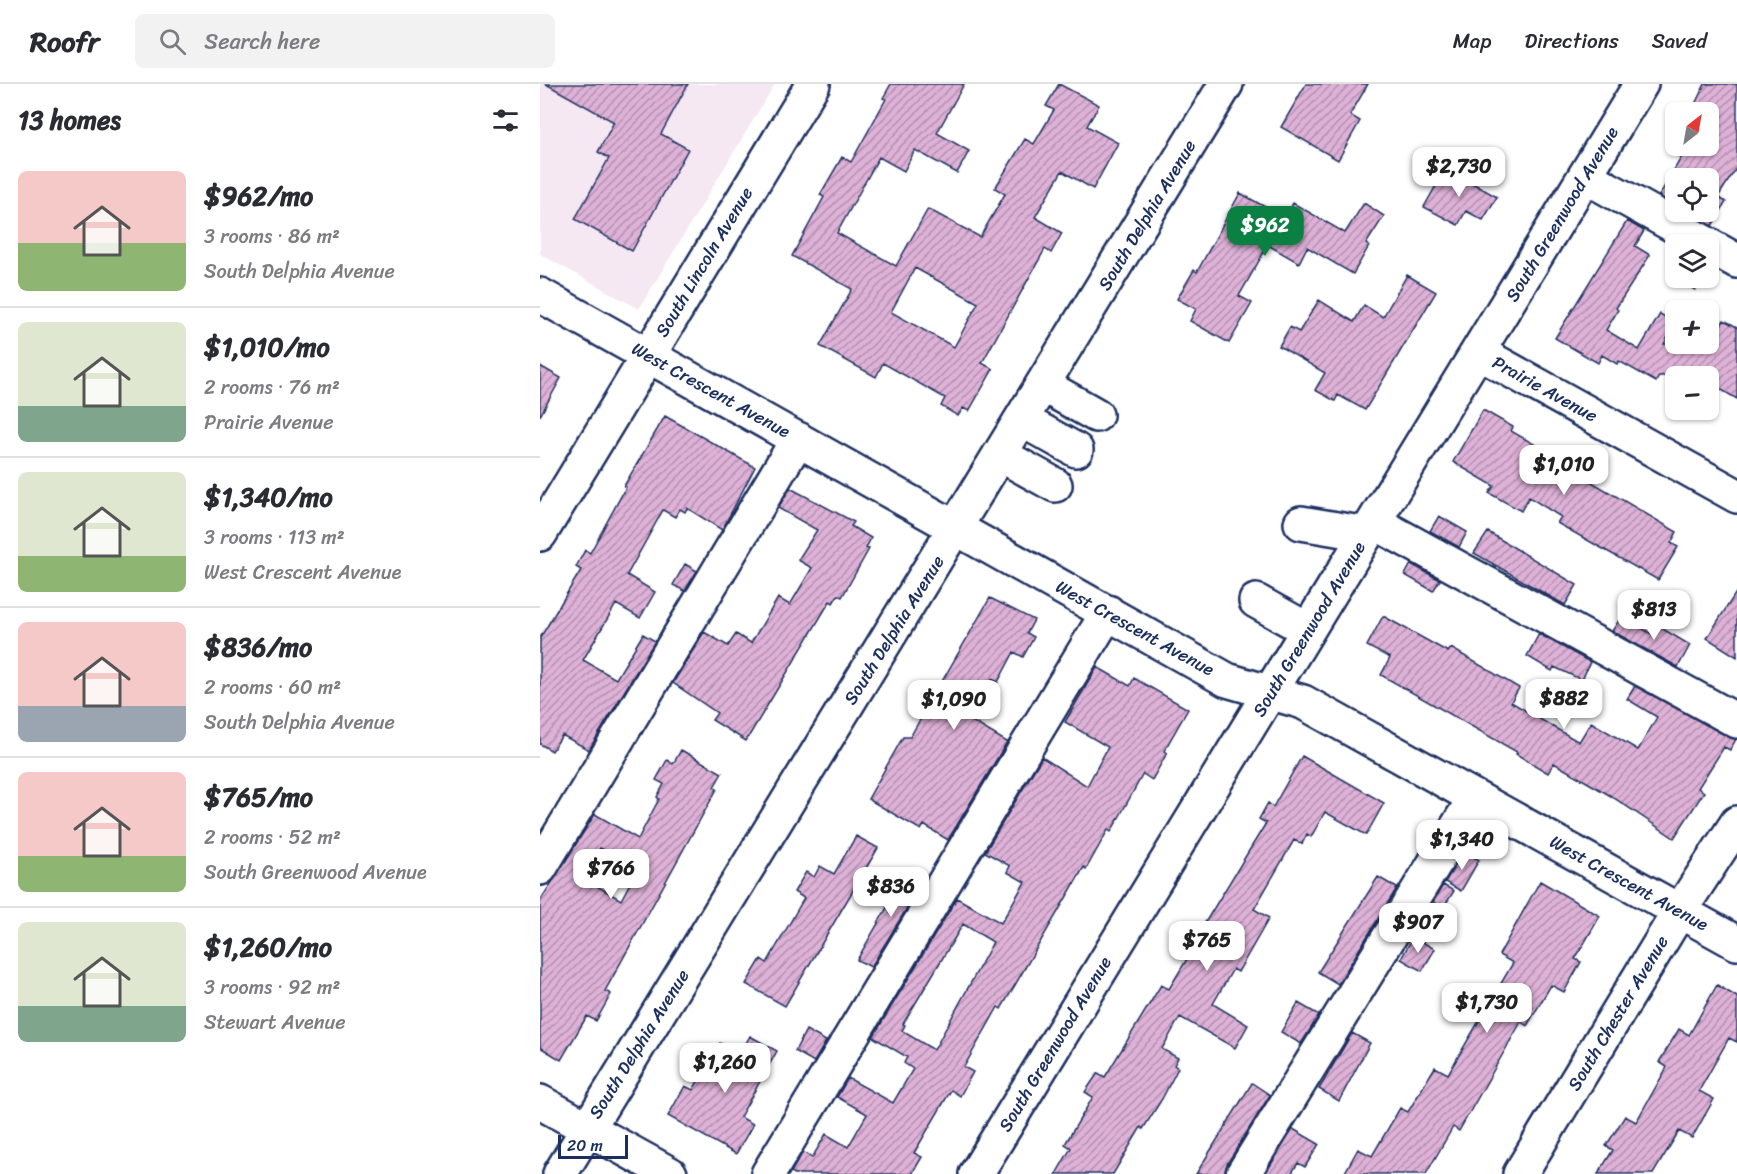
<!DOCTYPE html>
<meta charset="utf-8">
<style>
:root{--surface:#fff;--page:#f2f2f3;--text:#2b2b33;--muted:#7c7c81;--line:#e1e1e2;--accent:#0b8043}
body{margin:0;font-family:Sriracha,sans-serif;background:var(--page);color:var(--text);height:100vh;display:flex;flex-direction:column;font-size:22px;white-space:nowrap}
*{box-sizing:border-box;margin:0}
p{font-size:20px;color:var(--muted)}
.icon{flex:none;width:33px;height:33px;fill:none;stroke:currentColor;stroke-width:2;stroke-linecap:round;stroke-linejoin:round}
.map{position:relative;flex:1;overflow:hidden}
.sheet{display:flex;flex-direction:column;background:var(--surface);width:540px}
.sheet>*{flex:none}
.needle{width:39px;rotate:31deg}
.buttons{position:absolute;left:1125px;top:18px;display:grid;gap:12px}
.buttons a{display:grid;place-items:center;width:54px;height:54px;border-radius:9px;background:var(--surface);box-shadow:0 2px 4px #0004;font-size:30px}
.scale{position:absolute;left:18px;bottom:15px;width:70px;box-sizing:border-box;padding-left:6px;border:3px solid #1b2f5e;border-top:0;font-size:16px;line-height:21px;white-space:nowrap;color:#1b2f5e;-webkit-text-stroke:4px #fff;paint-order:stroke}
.price{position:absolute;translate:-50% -51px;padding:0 14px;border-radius:12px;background:#fff;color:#222;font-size:20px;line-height:39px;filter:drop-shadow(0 2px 3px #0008)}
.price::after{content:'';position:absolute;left:50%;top:36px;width:18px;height:14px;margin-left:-9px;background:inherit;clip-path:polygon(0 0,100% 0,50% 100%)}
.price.on{background:var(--accent);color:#fff}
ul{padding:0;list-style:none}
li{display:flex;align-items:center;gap:18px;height:150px;padding:0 18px}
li+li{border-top:2px solid var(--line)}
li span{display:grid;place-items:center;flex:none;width:168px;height:120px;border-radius:9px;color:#555}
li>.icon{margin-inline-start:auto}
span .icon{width:72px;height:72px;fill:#fffc;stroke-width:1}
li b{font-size:26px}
h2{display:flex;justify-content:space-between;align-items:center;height:72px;padding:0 18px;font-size:26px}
header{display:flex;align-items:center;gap:36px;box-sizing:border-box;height:84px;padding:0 30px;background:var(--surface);border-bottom:2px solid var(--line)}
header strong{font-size:28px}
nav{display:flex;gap:33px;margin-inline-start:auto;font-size:21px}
.search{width:420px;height:54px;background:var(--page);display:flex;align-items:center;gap:15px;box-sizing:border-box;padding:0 21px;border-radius:9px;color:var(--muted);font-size:22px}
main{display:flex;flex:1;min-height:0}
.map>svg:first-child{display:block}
.built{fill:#f5e8f3}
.building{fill:url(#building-hatch);stroke:#1b2f5e;stroke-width:1.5;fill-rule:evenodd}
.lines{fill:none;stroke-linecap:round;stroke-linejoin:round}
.minor-casing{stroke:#1b2f5e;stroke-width:38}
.minor{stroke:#fff;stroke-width:33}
.labels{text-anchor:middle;stroke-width:4.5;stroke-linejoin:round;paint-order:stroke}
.street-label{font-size:18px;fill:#1b2f5e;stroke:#fff}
</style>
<header>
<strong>Roofr</strong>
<div class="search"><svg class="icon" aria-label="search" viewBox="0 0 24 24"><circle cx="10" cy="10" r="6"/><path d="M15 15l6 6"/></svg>Search here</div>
<nav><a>Map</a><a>Directions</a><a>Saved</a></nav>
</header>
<main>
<section class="sheet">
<h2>13 homes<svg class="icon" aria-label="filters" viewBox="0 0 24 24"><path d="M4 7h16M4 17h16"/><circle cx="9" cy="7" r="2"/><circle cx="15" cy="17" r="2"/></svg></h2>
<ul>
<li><span style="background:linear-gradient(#f6c9c9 60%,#8fb573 0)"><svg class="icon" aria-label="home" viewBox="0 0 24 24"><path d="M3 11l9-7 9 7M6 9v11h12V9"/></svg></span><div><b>$962/mo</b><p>3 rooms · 86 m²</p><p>South Delphia Avenue</p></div></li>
<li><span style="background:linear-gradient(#dfe7d0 70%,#7fa58c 0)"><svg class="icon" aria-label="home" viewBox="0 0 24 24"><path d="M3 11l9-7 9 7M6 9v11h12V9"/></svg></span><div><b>$1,010/mo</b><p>2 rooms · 76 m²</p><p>Prairie Avenue</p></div></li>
<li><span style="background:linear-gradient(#dfe7d0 70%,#8fb573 0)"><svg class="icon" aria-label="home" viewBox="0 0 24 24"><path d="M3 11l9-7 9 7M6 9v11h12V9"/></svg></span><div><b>$1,340/mo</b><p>3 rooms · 113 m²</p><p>West Crescent Avenue</p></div></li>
<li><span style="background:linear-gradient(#f6c9c9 70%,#9aa5b1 0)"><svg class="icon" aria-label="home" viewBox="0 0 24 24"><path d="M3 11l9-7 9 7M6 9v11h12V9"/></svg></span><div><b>$836/mo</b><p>2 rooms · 60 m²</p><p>South Delphia Avenue</p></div></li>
<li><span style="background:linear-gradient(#f6c9c9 70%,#8fb573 0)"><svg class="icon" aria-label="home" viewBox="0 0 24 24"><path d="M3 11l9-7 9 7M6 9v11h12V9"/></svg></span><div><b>$765/mo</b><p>2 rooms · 52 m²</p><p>South Greenwood Avenue</p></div></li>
<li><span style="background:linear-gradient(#dfe7d0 70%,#7fa58c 0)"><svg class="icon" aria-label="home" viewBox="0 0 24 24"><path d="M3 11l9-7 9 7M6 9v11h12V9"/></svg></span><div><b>$1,260/mo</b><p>3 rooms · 92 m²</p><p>Stewart Avenue</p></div></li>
</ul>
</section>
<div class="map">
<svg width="1197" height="1090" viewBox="0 0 1197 1090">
<defs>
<pattern id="building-hatch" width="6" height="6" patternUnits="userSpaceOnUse" patternTransform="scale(1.5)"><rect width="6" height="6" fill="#deb1d6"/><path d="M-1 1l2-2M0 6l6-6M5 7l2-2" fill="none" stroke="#b390b1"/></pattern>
</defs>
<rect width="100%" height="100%" fill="#fff"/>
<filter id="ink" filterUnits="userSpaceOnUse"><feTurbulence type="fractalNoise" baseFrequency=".0167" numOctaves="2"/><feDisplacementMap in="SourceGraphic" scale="12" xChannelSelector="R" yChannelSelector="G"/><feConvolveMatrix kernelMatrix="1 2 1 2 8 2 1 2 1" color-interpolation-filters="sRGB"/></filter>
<g filter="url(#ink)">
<path class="built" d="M0,0H235L99,225L0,170Z"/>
<path class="building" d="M6,0H148L121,50L148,65L92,167L35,135L69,74L58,68L74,38Z
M351,0H424L397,49L429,67L417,89L375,66L364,87L339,73L297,149L356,182L388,125L440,153L465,110L455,104L485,55L494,60L514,26L506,22L519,0L559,21L547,42L578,59L553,105L522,87L495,133L522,149L511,169L505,165L442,279L453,285L429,327L423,324L418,332L401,322L405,314L343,279L336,293L280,262L312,205L252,172L284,113L280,111L302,73L311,78L346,15L343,14ZM375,184L438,219L414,263L351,228Z
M766,0H828L810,31L820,37L798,76L741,43Z
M1165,0H1197V83L1178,113L1186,118L1172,142L1147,128H1168V94H1136V121L1119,112L1141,74L1128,66L1136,54V62H1168V28H1151Z
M906,84L957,113L943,136L926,127L918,141L884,123Z
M700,109L745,134L753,119L805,149L824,119L844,132L826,160L829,162L813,190L767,163L759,179L728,161L699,212L712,219L689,259L650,237L656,225L637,215L654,186L657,188Z
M1087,137L1104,147L1095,162L1110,171L1076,224L1078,226L1066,246L1099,266L1120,230L1136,239L1124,260H1169L1184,236L1197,243V315L1168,298V292H1119L1116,298L1079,277L1077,280L1062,271L1058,279L1015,254Z
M1136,190V194H1163L1155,206L1133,194Z
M867,191L896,208L825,326L798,311L795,317L775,306L785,289L739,262L750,243L759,248L779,216L814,238L824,221L843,233Z
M0,282L21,294L0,332Z
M943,326L973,343L971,347L1013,371L1011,374L1137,448L1131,459L1138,463L1118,496L1017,439L1021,433L989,413L981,427L949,409L954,402L913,378Z
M125,332L215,383L182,446L147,424L145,428L140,425L135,433L123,426L87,491L115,508L100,534L76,520L43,576L76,595L103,550L115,557L49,666L22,651L12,667L0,660V554L41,486L36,483L45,466L50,469L86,403L84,402Z
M250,404L314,438L311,442L331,454L326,464L329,465L302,513L298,511L293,519L290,517L206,657L172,636L177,629L133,599L164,548L188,562L196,550L211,559L238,514L250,521L272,484L258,476L277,446L238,424Z
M899,432L927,448L919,463L890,447Z
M948,448L1037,501L1025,521L934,469Z
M145,480L157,487L145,507L133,501Z
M871,480L900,496L893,507L865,491Z
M1197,507V573L1167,554Z
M450,514L494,536L487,549L494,553L483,573L474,568L458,598L452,595L430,636L467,658L408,756L384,741L381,746L328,715L363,653H370Z
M843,532L908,568L911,564L979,604L971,618L1039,658L1051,638L1098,666L1117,633L1087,615L1095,602L1196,655L1190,666L1184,663L1158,704L1164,708L1134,754L1071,712L1014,679L1008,689L976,670L977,668L841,591L850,574L827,562Z
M1082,532L1113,551L1118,542L1150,561L1138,583L1072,547Z
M999,550L1050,578L1042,596L1014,583L1012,587L987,572Z
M557,583L590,602L594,594L648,625L624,667L627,669L612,696L603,690L571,748L568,746L546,785L544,783L461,925L458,923L424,983L433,988L420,1012L411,1006L374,1069L382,1073L372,1090H255L251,1088L263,1068L272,1074L286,1050L308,1063L327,1030L297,1013L308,994L353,1019L373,985L364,979L367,973L333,953L417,814L461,839L485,798L467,788L470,782L445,768L502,673L547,702L568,663L525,638ZM423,840L453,858L394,966L362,947L365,941L363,940Z
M141,666L182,689L174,703L177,705L65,907L71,910L56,937L47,932L21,976L0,963V817L55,730L98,755L119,715L117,713L124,700L116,696L127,676L133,680ZM60,764L98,784L81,816L43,794Z
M762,672L844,719L826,751L785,728L771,753L767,750L762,760L754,756L714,825L729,834L698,888L693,885L673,920L708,941L695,964L640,933L622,965L638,974L634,981L638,984L622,1015L603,1045L601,1043L573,1090H516L531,1064L525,1060L553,1013L545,1008L558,989L565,993L621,901L629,905L650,870L647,868L726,739L719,735L728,719L733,723Z
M316,752L338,764L245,922L206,900L221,875L227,879L264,814L254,808L266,788L274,793L280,782L294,790Z
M924,767L939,776L921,807L905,798Z
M368,787L384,796L331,883L317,876Z
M838,793L857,804L798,900L778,888Z
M1000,797L1060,832L1035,875L1041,878L1024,908L1011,901L987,942L981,938L919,1047L913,1043L886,1090H804L818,1065L832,1072L860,1024L868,1028L895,983L908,990L973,879L959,871Z
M903,801L914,807L903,824L893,818Z
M873,853L895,865L882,887L861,875Z
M1177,901L1197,913V958L1189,954L1159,1007L1174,1015L1152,1054L1139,1047L1113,1090H1058L1073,1066L1066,1062L1085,1032L1096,1038L1127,983L1119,978L1139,945L1149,951Z
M758,919L779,931L761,960L741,948Z
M266,946L286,957L274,978L255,967Z
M812,949L830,959L799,1017L779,1005Z
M210,952L237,967L200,1033L213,1040L196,1070L128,1032L145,1002L153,1006L180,959L200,970Z
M712,999L730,1011L687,1080L684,1090H656Z
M753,1045L779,1060L765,1083L758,1079L751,1090H725Z"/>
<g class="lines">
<defs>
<path id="minor" d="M1045,92L1167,160
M1168,161L1197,177
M0,211L687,596L763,618L1197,859
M938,268L1197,412
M503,301L556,331
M482,336L536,366
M461,371L515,401
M834,438L1197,637
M761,439L827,450
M0,450L273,0
M716,517L768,546
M0,784L258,355
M0,1018L130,1090
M20,1090L686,0
M228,1090L568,528
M436,1090L1101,0
M703,1090L935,714
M980,1090L1139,828L1197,739"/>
</defs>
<use href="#minor" class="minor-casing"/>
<use href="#minor" class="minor"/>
</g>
</g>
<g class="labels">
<g class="street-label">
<text transform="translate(1022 130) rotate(-59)" y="6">South Greenwood Avenue</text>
<text transform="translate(607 131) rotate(-59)" y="6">South Delphia Avenue</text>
<text transform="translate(164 178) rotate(-59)" y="6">South Lincoln Avenue</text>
<text transform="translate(1005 305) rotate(29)" y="6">Prairie Avenue</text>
<text transform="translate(171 306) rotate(29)" y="6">West Crescent Avenue</text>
<text transform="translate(595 544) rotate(29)" y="6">West Crescent Avenue</text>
<text transform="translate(769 545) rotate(-59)" y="6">South Greenwood Avenue</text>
<text transform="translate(354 546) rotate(-58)" y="6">South Delphia Avenue</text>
<text transform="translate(1089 799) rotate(29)" y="6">West Crescent Avenue</text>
<text transform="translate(1078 929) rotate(-59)" y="6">South Chester Avenue</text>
<text transform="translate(99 960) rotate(-58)" y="6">South Delphia Avenue</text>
<text transform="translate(515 960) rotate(-59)" y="6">South Greenwood Avenue</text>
</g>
</g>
</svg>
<div class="buttons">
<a><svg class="needle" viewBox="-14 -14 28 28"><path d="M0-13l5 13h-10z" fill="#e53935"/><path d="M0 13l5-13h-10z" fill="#7c7c81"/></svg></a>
<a><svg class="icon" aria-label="locate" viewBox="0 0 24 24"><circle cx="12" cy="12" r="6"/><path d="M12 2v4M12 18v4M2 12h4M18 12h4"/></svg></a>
<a><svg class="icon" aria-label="layers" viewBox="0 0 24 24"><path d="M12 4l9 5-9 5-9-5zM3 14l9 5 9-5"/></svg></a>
<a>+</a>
<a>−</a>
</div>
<div class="scale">20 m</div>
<b class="price" style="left:919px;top:114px">$2,730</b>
<b class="price on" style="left:725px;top:173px">$962</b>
<b class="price" style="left:1024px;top:412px">$1,010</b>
<b class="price" style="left:1114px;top:557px">$813</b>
<b class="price" style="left:1024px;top:646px">$882</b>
<b class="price" style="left:414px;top:647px">$1,090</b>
<b class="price" style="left:922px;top:787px">$1,340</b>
<b class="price" style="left:71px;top:816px">$766</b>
<b class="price" style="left:351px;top:834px">$836</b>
<b class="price" style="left:878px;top:870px">$907</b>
<b class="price" style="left:667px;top:888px">$765</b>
<b class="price" style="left:947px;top:950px">$1,730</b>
<b class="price" style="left:185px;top:1010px">$1,260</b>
</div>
</main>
